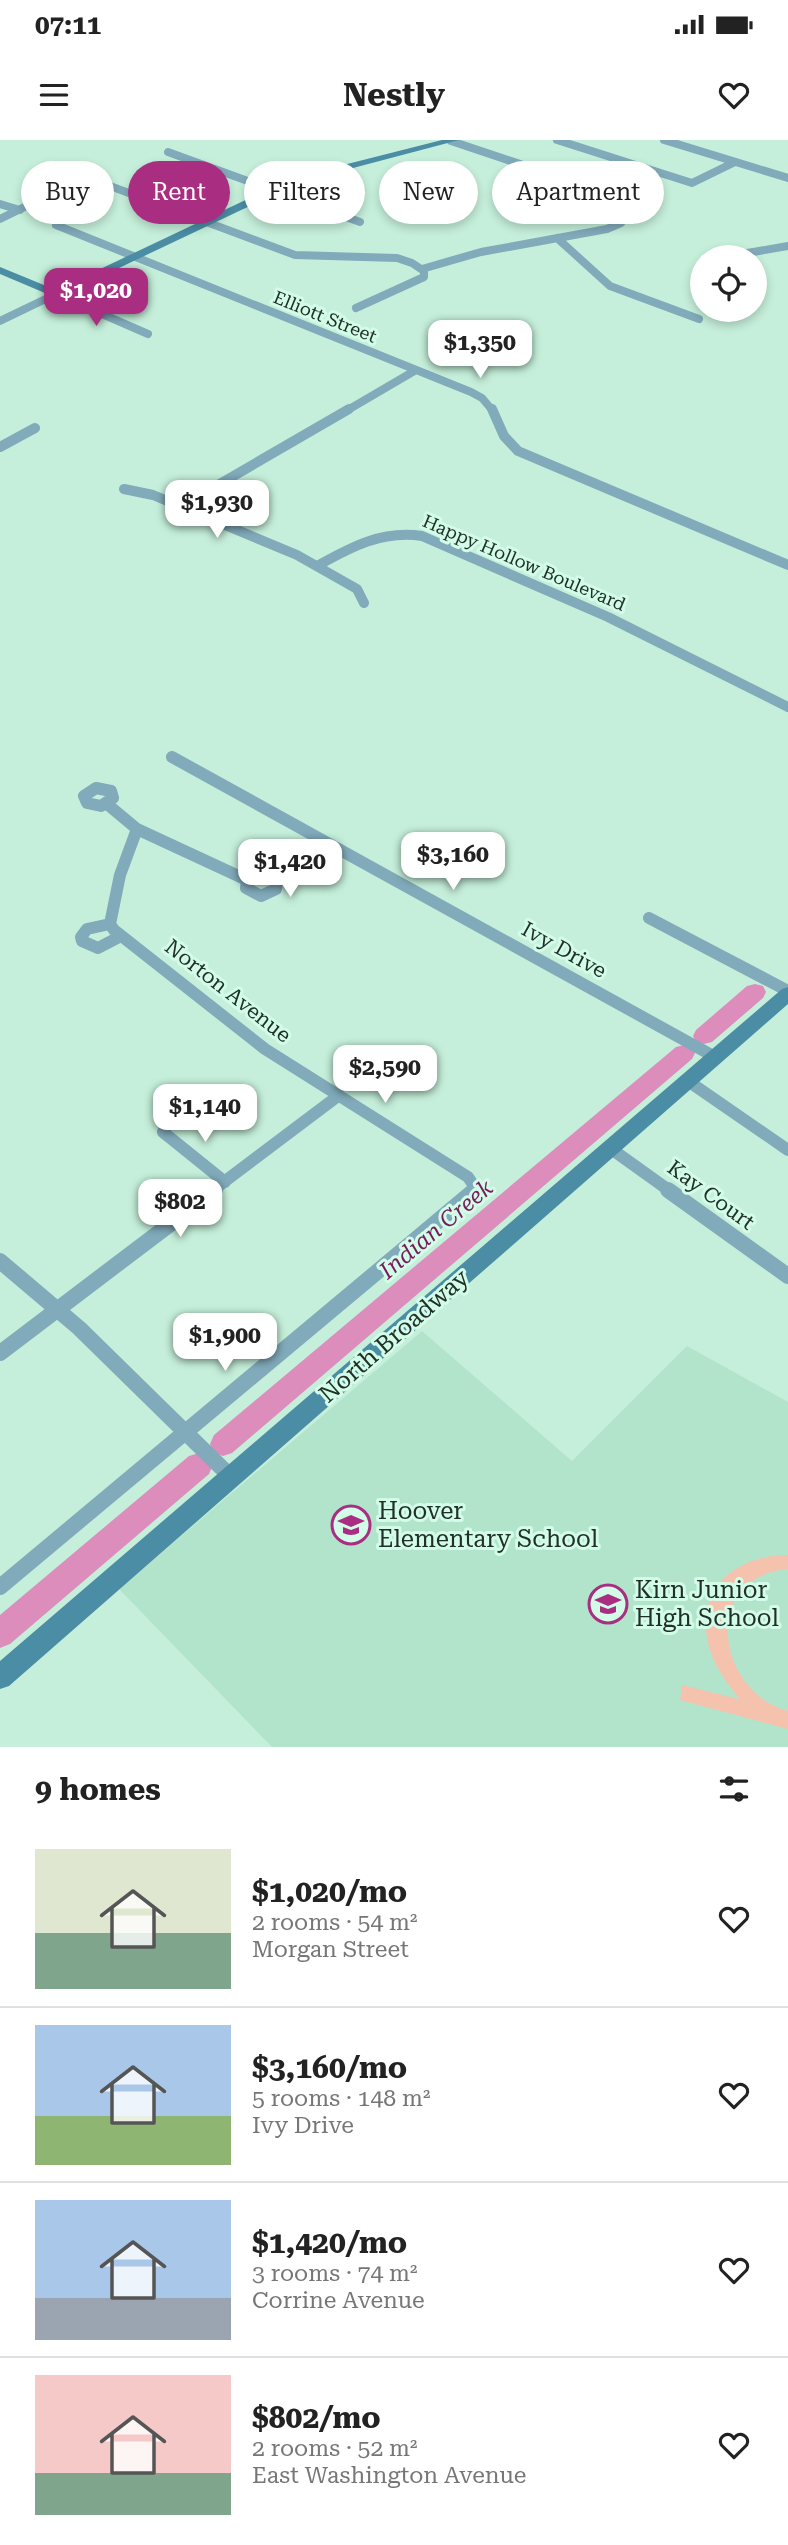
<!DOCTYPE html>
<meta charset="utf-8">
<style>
:root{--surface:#fff;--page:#f6f6f6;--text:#222;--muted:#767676;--line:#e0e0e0;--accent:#a92e81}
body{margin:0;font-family:"Roboto Serif",serif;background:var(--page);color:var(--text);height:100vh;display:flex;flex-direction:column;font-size:26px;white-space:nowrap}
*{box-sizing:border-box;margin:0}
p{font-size:23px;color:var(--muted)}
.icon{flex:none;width:38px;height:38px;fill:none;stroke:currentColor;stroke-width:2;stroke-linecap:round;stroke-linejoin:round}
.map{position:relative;height:1607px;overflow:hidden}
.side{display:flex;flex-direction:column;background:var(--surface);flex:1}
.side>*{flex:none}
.top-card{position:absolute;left:21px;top:21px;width:747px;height:63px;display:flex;gap:14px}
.fabs{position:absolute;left:690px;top:105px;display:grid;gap:14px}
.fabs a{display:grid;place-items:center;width:77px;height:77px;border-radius:50%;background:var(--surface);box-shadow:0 4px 10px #0003;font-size:35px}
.price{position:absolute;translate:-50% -60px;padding:0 16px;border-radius:14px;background:#fff;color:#222;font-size:23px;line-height:46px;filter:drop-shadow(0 2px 4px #0008)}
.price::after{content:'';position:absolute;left:50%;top:42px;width:21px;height:16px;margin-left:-10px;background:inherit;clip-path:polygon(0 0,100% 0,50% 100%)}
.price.current{background:var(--accent);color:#fff}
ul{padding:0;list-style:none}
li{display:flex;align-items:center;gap:21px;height:175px;padding:0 35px}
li+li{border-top:2px solid var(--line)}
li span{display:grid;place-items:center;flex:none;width:196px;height:140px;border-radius:0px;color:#555}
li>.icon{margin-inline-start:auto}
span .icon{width:84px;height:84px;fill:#fffc;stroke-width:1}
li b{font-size:30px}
h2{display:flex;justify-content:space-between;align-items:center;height:84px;padding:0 35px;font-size:30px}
.pill{padding:0 24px;border-radius:32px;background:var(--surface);box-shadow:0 4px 10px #0003;font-size:24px;line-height:63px}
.pill.current{background:var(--accent);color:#fff}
.status{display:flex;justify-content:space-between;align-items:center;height:49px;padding:0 35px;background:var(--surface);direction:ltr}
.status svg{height:19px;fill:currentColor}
header{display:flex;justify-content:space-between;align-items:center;height:91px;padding:0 35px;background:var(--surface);font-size:32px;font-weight:700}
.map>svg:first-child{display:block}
.built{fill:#b2e4cc}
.green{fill:#f4c2ad}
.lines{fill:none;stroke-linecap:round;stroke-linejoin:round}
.river{fill:#dc8dbc;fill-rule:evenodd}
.street-far3{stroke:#81aaba;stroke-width:8}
.street-far2{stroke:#81aaba;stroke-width:10}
.street-far1{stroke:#81aaba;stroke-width:12}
.street{stroke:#81aaba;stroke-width:16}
.secondary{fill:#4b8da5;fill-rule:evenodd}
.labels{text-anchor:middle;stroke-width:6;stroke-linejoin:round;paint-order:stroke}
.far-street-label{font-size:18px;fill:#203029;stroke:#d2fce7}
.street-label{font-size:21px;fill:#203029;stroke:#d2fce7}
.water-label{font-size:23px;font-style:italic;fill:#771a59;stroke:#d2fce7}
.near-street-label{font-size:24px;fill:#203029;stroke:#d2fce7}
.near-poi-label{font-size:24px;fill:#203029;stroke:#d2fce7;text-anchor:start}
</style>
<div class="status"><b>07:11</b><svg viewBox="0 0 49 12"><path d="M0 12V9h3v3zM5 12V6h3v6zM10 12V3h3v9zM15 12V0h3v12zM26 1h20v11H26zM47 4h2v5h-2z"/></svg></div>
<header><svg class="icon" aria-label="menu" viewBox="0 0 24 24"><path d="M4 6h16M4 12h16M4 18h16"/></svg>Nestly<svg class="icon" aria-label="heart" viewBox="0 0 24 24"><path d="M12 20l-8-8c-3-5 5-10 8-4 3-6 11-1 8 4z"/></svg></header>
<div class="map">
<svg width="788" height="1607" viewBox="0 0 788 1607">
<rect width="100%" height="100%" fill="#c5efda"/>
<path class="built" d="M422,1191L572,1321L687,1206L788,1262V1607H272L119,1449Z"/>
<path class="green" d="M780,1415H788V1429C700,1437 716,1552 788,1571V1589L680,1560L682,1545L739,1559C730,1546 719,1533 713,1518C690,1461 723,1420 780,1415Z"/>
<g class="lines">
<path class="river" d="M755,844L763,846L766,852L763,858L712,902L704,904L696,902L693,896L696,890L747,846Z
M684,905L692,907L695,913L692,919L232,1313L223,1316L214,1313L210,1304L214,1295L676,907Z
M199,1313L209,1316L213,1325L209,1334L10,1504L0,1508V1475L189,1316Z"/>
<path class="street-far3" d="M557,0L692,43L735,22
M664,0L788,38
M168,12L360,82
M0,64L20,70
M0,79L86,37L295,115L397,118L412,123L424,131V137L356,168
M56,85L471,252L482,258L493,271
M557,98L610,146L699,179
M736,115L788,106
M422,129L481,112L607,89L621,83L629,71L626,64L616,56L451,1
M0,181L56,154L148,194
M346,271L416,230"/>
<path class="street-far2" d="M492,269L504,296L518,311L788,425
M0,307L35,288
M124,349L153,355L297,415L357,449L364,463
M180,367L349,269
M317,426C351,407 382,390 422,396L608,477L788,567"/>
<path class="street-far1" d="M172,617L715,917
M96,648L111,651L113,658L101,666L87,663L84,656Z
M107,664L137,689L247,740
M137,689L120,735L110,784L114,790L265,909L468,1037L476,1049L473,1051
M263,733L277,741L276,749L261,756L246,748L247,740Z
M649,778L788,851
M110,784L87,789L81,797L82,801L98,808L121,796
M688,941L788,1010
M163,992L225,1042
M610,1008L670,1051
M212,1051L338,956"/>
<path class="street" d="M668,1050L788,1136
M0,1121L79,1188L231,1337
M0,1213L215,1050
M0,1447L475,1050"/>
<path class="secondary" d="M442,0H459L300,42L60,156H52L0,134V127L56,150L292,38Z
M788,847V864L9,1546L0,1549V1521L782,849Z"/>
</g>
<defs>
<symbol id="school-ring" viewBox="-11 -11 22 22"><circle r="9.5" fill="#d2fce7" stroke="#a92e81" stroke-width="1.5"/><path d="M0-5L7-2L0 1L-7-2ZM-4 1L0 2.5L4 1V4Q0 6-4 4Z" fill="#a92e81"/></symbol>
</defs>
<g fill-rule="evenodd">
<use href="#school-ring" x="329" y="1363" width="44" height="44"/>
<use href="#school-ring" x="586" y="1442" width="44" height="44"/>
</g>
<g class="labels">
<g class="far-street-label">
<text transform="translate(325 177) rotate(22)" y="6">Elliott Street</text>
<text transform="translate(524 423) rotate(23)" y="6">Happy Hollow Boulevard</text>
</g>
<g class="street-label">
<text transform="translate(564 810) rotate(29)" y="7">Ivy Drive</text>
<text transform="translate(228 851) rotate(38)" y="7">Norton Avenue</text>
<text transform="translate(711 1055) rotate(36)" y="7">Kay Court</text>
</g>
<g class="water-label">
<text transform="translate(436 1089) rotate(-40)" y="8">Indian Creek</text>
</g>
<g class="near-street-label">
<text transform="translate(394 1196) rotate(-41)" y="8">North Broadway</text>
</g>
<g class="near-poi-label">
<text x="378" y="1379">Hoover<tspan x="378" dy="28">Elementary School</tspan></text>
<text x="635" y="1458">Kirn Junior<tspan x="635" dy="28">High School</tspan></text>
</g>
</g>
</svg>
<div class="fabs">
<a><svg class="icon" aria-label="locate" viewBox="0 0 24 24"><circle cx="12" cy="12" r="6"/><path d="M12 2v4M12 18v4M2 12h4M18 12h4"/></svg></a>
</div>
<b class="price current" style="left:96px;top:188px">$1,020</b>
<b class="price" style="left:480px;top:240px">$1,350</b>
<b class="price" style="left:217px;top:400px">$1,930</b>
<b class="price" style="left:453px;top:752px">$3,160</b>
<b class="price" style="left:290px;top:759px">$1,420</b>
<b class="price" style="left:385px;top:965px">$2,590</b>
<b class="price" style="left:205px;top:1004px">$1,140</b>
<b class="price" style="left:180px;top:1099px">$802</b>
<b class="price" style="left:225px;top:1233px">$1,900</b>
<div class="top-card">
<a class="pill">Buy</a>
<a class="pill current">Rent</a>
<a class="pill">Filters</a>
<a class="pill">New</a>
<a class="pill">Apartment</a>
</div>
</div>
<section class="side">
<h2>9 homes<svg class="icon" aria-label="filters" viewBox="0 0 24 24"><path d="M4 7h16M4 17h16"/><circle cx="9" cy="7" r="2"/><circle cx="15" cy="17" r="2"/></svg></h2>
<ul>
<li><span style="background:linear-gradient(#dfe7d0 60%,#7fa58c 0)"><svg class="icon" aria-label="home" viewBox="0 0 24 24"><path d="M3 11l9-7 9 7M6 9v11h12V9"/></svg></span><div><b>$1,020/mo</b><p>2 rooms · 54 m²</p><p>Morgan Street</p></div><svg class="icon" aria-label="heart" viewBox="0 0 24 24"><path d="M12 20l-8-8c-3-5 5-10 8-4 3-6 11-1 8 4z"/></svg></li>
<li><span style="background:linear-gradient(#a9c7e8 65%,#8fb573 0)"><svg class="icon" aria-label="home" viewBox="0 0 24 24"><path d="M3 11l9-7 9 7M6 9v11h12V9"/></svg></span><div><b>$3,160/mo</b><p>5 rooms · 148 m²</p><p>Ivy Drive</p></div><svg class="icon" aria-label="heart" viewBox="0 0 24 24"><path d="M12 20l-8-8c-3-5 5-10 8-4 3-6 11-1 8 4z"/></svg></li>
<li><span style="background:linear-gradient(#a9c7e8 70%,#9aa5b1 0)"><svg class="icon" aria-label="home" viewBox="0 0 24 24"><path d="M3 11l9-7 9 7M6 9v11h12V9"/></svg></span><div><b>$1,420/mo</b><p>3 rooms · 74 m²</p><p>Corrine Avenue</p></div><svg class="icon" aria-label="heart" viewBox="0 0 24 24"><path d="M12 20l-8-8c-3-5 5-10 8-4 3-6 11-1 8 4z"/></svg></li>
<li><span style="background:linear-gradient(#f6c9c9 70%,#7fa58c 0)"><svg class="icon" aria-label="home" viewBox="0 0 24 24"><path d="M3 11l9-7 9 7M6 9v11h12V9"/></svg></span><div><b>$802/mo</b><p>2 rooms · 52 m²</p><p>East Washington Avenue</p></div><svg class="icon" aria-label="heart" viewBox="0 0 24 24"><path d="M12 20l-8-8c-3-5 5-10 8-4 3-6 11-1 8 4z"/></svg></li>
</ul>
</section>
